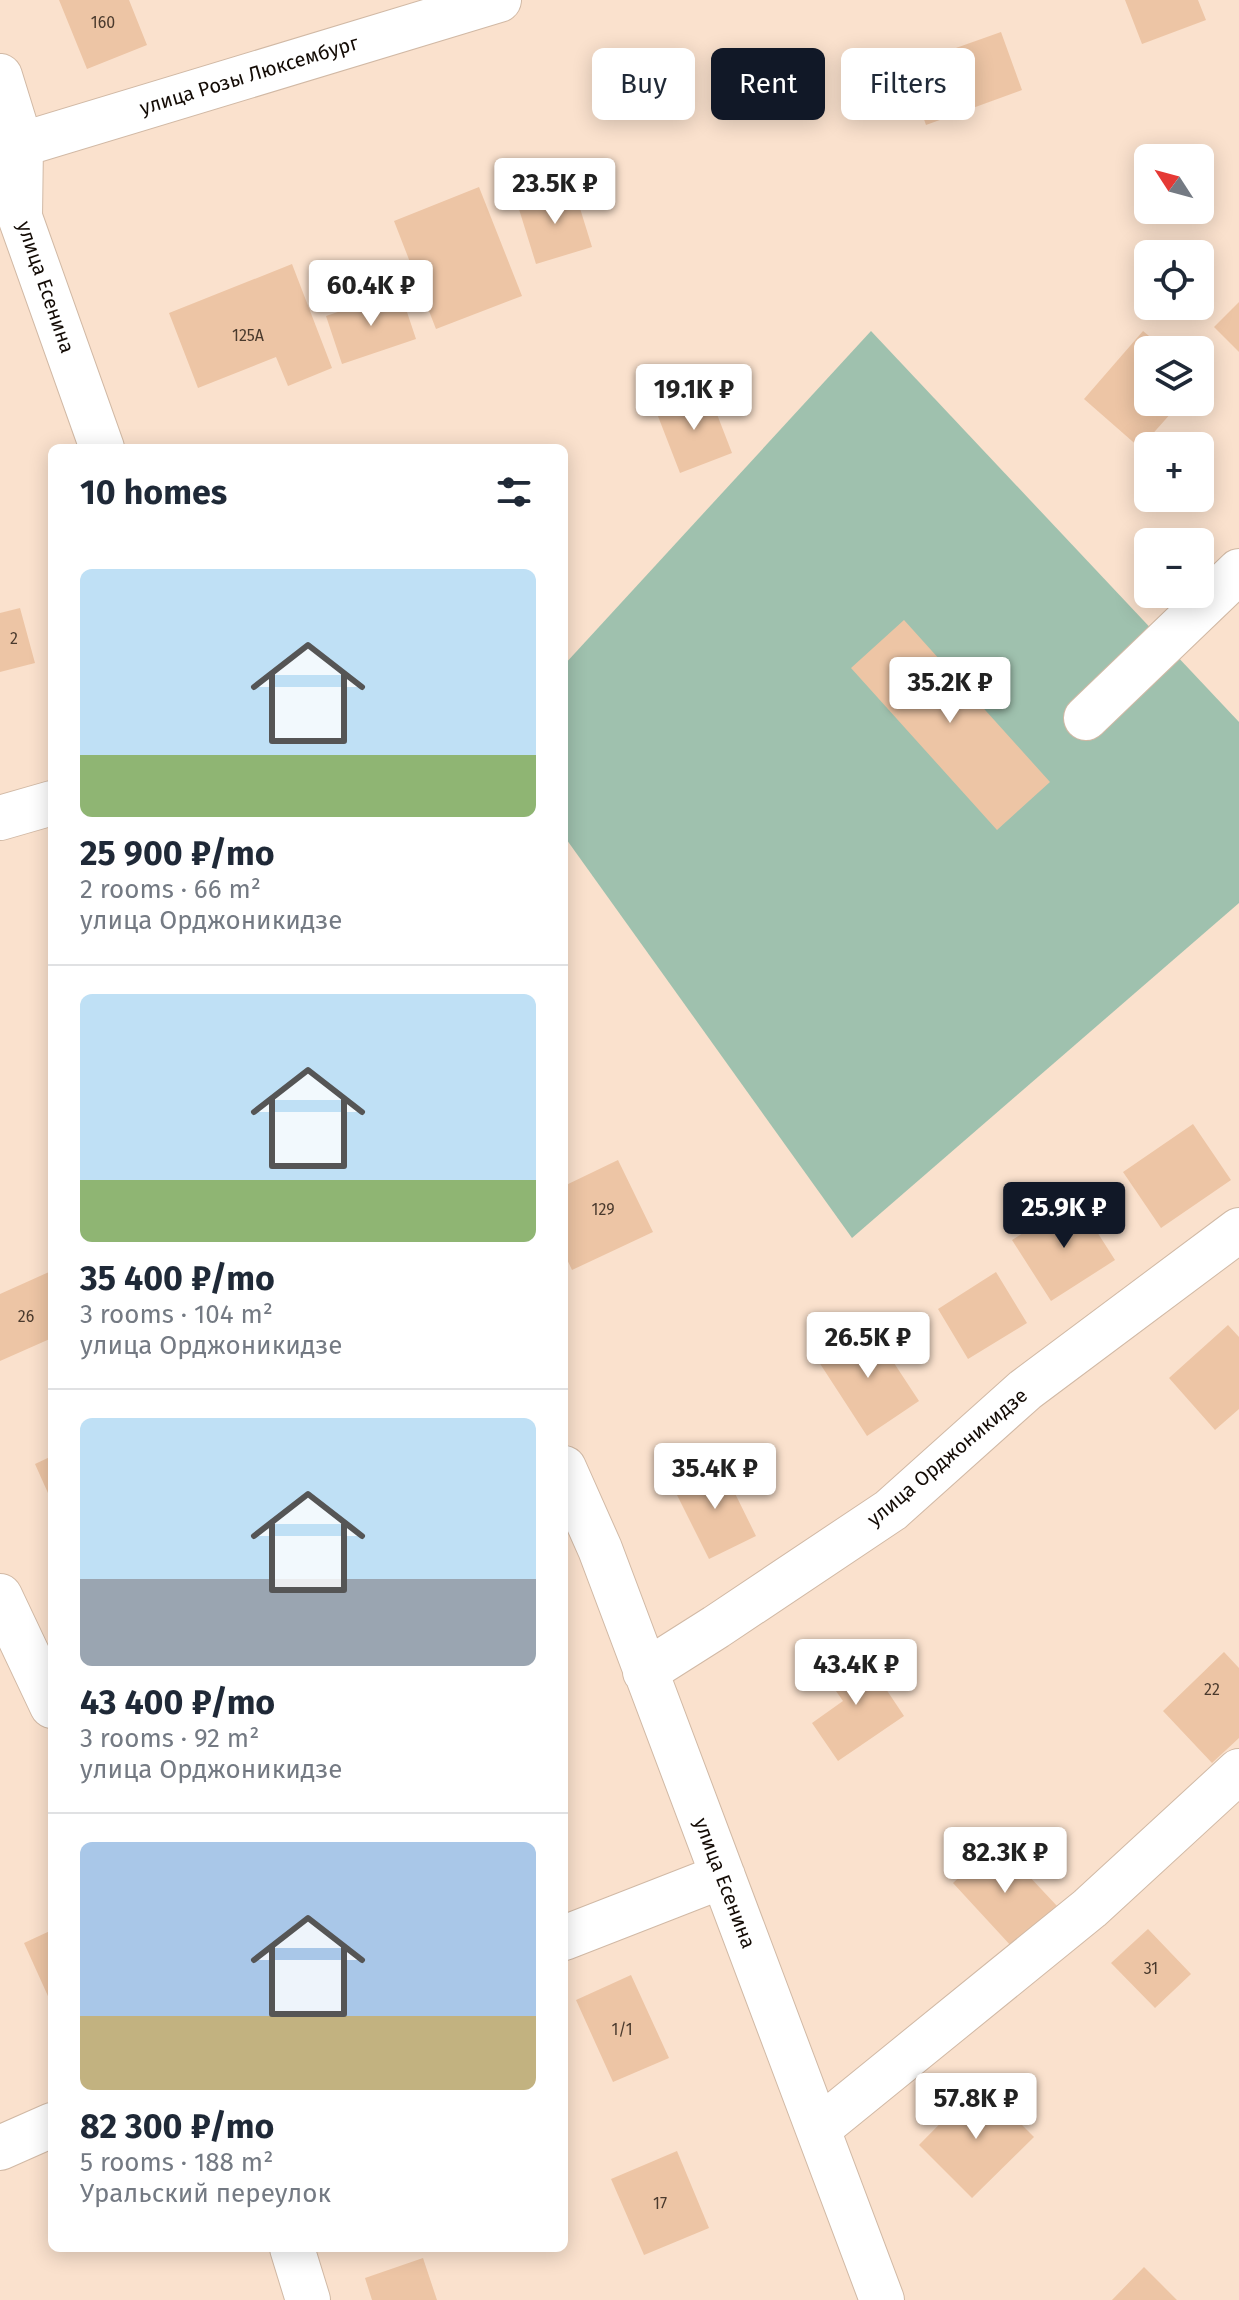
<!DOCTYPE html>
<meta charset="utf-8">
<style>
:root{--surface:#fff;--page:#f2f2f3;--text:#1f2937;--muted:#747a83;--line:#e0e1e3;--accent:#111827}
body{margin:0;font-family:"Fira Sans",sans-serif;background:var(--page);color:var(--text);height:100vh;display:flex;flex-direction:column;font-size:30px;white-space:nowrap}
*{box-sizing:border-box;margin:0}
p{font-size:26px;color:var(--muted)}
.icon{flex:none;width:44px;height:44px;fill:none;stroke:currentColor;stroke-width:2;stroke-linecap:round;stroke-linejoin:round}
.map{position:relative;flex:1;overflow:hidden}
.details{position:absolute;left:48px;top:444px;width:520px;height:1808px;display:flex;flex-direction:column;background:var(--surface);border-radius:12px;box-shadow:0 4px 20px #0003}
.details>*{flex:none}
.hud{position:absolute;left:592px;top:48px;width:526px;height:72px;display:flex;gap:16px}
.needle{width:52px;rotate:306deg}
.tools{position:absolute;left:1134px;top:144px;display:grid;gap:16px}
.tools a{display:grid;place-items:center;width:80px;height:80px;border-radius:12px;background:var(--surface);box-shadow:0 4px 20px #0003;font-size:40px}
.price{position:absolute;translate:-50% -68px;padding:0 18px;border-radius:8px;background:#fff;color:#222;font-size:26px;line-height:52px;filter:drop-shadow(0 2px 4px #0008)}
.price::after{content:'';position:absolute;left:50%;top:48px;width:24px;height:18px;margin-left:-12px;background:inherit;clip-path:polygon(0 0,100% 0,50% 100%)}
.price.current{background:var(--accent);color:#fff}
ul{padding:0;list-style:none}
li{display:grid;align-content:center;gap:16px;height:424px;padding:0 32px}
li+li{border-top:2px solid var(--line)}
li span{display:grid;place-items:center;height:248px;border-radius:12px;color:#555}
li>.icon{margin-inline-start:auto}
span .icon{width:144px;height:144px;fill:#fffc;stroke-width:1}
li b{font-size:34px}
h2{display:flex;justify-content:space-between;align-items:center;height:96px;padding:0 32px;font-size:34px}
.pill{padding:0 28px;border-radius:12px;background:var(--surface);box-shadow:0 4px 20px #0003;font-size:28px;line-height:72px}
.pill.current{background:var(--accent);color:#fff}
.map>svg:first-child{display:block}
.green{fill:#9fc1ae}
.building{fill:#edc5a5}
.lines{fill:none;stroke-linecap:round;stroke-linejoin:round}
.minor-casing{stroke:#d1b9a5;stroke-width:46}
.minor{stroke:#fff;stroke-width:44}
.labels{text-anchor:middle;stroke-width:8;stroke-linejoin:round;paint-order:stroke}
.number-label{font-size:16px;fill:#4a3a2d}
.street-label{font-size:20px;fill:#130b05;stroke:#fff}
</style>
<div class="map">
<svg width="1239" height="2300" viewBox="0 0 1239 2300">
<rect width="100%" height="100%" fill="#fae1cd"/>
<path class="green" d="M871,331L1239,722V903L852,1238L564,836V665Z"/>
<path class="building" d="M59,0H129L147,45L87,69Z
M1125,0H1198L1206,20L1142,44Z
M1001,32L1022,90L926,125L905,66Z
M479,187L522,296L436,329L394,221Z
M574,189L592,247L536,264L518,206Z
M292,264L332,368L288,386L276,357L198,388L169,313Z
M400,291L416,339L342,364L326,316Z
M1239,302V352L1214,327Z
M1143,331L1166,350H1148V402H1181L1140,448L1084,399Z
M708,391L732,453L680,473L656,411Z
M20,608L35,663L0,672V613Z
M904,620L1050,782L997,830L851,668Z
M1193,1124L1231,1180L1161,1228L1123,1172Z
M618,1160L653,1232L572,1270L564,1253V1186Z
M1076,1199L1115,1260L1051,1301L1012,1240Z
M49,1272L52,1279V1338L0,1361V1294Z
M996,1272L1027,1323L968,1359L938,1309Z
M869,1325L919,1401L867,1436L817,1359Z
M1228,1325L1239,1337V1409L1215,1430L1169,1378Z
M52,1456V1502L35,1464Z
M720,1463L756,1536L709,1559L673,1487Z
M860,1650L904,1716L838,1761L812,1723L843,1701L824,1674Z
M1224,1652L1239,1668V1738L1212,1763L1163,1711Z
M997,1842L1057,1906L1012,1947L953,1883Z
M1148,1929L1191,1974L1155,2008L1111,1963Z
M52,1930V2005L24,1943Z
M631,1975L669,2058L613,2082L576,2000Z
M980,2083L1034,2137L972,2198L919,2145Z
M677,2151L709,2228L644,2255L611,2179Z
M423,2258L437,2300H372L365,2278Z
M1144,2267L1177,2300H1112Z"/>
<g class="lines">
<defs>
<path id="minor" d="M0,76L21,144L20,217L102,448
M0,151L499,0
M1086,718L1239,571
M0,818L52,803
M564,1468L600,1549L882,2300
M0,1596L52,1706
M645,1672L716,1627L891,1510L1025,1390L1239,1230
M564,1938L723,1876
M818,2129L1090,1908L1239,1771
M0,2148L52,2125
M292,2248L308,2300"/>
</defs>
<use href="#minor" class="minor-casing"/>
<use href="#minor" class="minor"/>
</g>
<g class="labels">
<g class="number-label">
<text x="103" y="28">160</text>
<text x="248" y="341">125А</text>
<text x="14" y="644">2</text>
<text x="603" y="1215">129</text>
<text x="26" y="1322">26</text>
<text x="1212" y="1695">22</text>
<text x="1151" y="1974">31</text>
<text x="622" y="2035">1/1</text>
<text x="660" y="2209">17</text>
</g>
<g class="street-label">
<text transform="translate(249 75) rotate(-17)" y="7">улица Розы Люксембург</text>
<text transform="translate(46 287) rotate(71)" y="7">улица Есенина</text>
<text transform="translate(947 1457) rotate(-40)" y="7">улица Орджоникидзе</text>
<text transform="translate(725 1883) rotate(69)" y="7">улица Есенина</text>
</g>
</g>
</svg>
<div class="tools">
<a><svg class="needle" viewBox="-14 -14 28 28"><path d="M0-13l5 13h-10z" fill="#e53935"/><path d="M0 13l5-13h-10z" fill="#747a83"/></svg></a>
<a><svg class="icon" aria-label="locate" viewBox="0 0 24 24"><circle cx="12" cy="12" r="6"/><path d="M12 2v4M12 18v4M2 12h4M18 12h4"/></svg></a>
<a><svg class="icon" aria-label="layers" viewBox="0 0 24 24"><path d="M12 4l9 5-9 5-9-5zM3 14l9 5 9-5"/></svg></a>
<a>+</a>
<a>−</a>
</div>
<b class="price" style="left:555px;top:226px">23.5K ₽</b>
<b class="price" style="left:371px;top:328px">60.4K ₽</b>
<b class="price" style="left:694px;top:432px">19.1K ₽</b>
<b class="price" style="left:950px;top:725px">35.2K ₽</b>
<b class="price current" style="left:1064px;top:1250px">25.9K ₽</b>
<b class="price" style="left:868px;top:1380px">26.5K ₽</b>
<b class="price" style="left:715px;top:1511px">35.4K ₽</b>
<b class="price" style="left:856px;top:1707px">43.4K ₽</b>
<b class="price" style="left:1005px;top:1895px">82.3K ₽</b>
<b class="price" style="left:976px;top:2141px">57.8K ₽</b>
<div class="hud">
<a class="pill">Buy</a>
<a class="pill current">Rent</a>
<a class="pill">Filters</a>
</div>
<section class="details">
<h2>10 homes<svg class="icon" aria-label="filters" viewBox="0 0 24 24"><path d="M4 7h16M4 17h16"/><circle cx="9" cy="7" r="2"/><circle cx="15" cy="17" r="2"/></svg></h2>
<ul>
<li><span style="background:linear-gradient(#bfe0f5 75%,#8fb573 0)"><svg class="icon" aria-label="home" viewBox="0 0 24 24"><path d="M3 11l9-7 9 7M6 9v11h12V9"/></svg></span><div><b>25 900 ₽/mo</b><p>2 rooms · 66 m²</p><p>улица Орджоникидзе</p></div></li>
<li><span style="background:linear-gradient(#bfe0f5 75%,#8fb573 0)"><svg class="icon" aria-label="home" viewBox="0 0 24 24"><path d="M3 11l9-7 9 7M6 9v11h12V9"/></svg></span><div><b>35 400 ₽/mo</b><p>3 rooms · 104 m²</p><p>улица Орджоникидзе</p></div></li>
<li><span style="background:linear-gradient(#bfe0f5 65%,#9aa5b1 0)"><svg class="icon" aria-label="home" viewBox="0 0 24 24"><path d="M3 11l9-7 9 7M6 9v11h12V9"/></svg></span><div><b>43 400 ₽/mo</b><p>3 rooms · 92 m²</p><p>улица Орджоникидзе</p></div></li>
<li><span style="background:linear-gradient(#a9c7e8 70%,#c2b280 0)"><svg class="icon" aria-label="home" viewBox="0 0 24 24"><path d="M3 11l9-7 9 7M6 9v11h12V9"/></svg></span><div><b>82 300 ₽/mo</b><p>5 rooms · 188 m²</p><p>Уральский переулок</p></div></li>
</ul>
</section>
</div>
